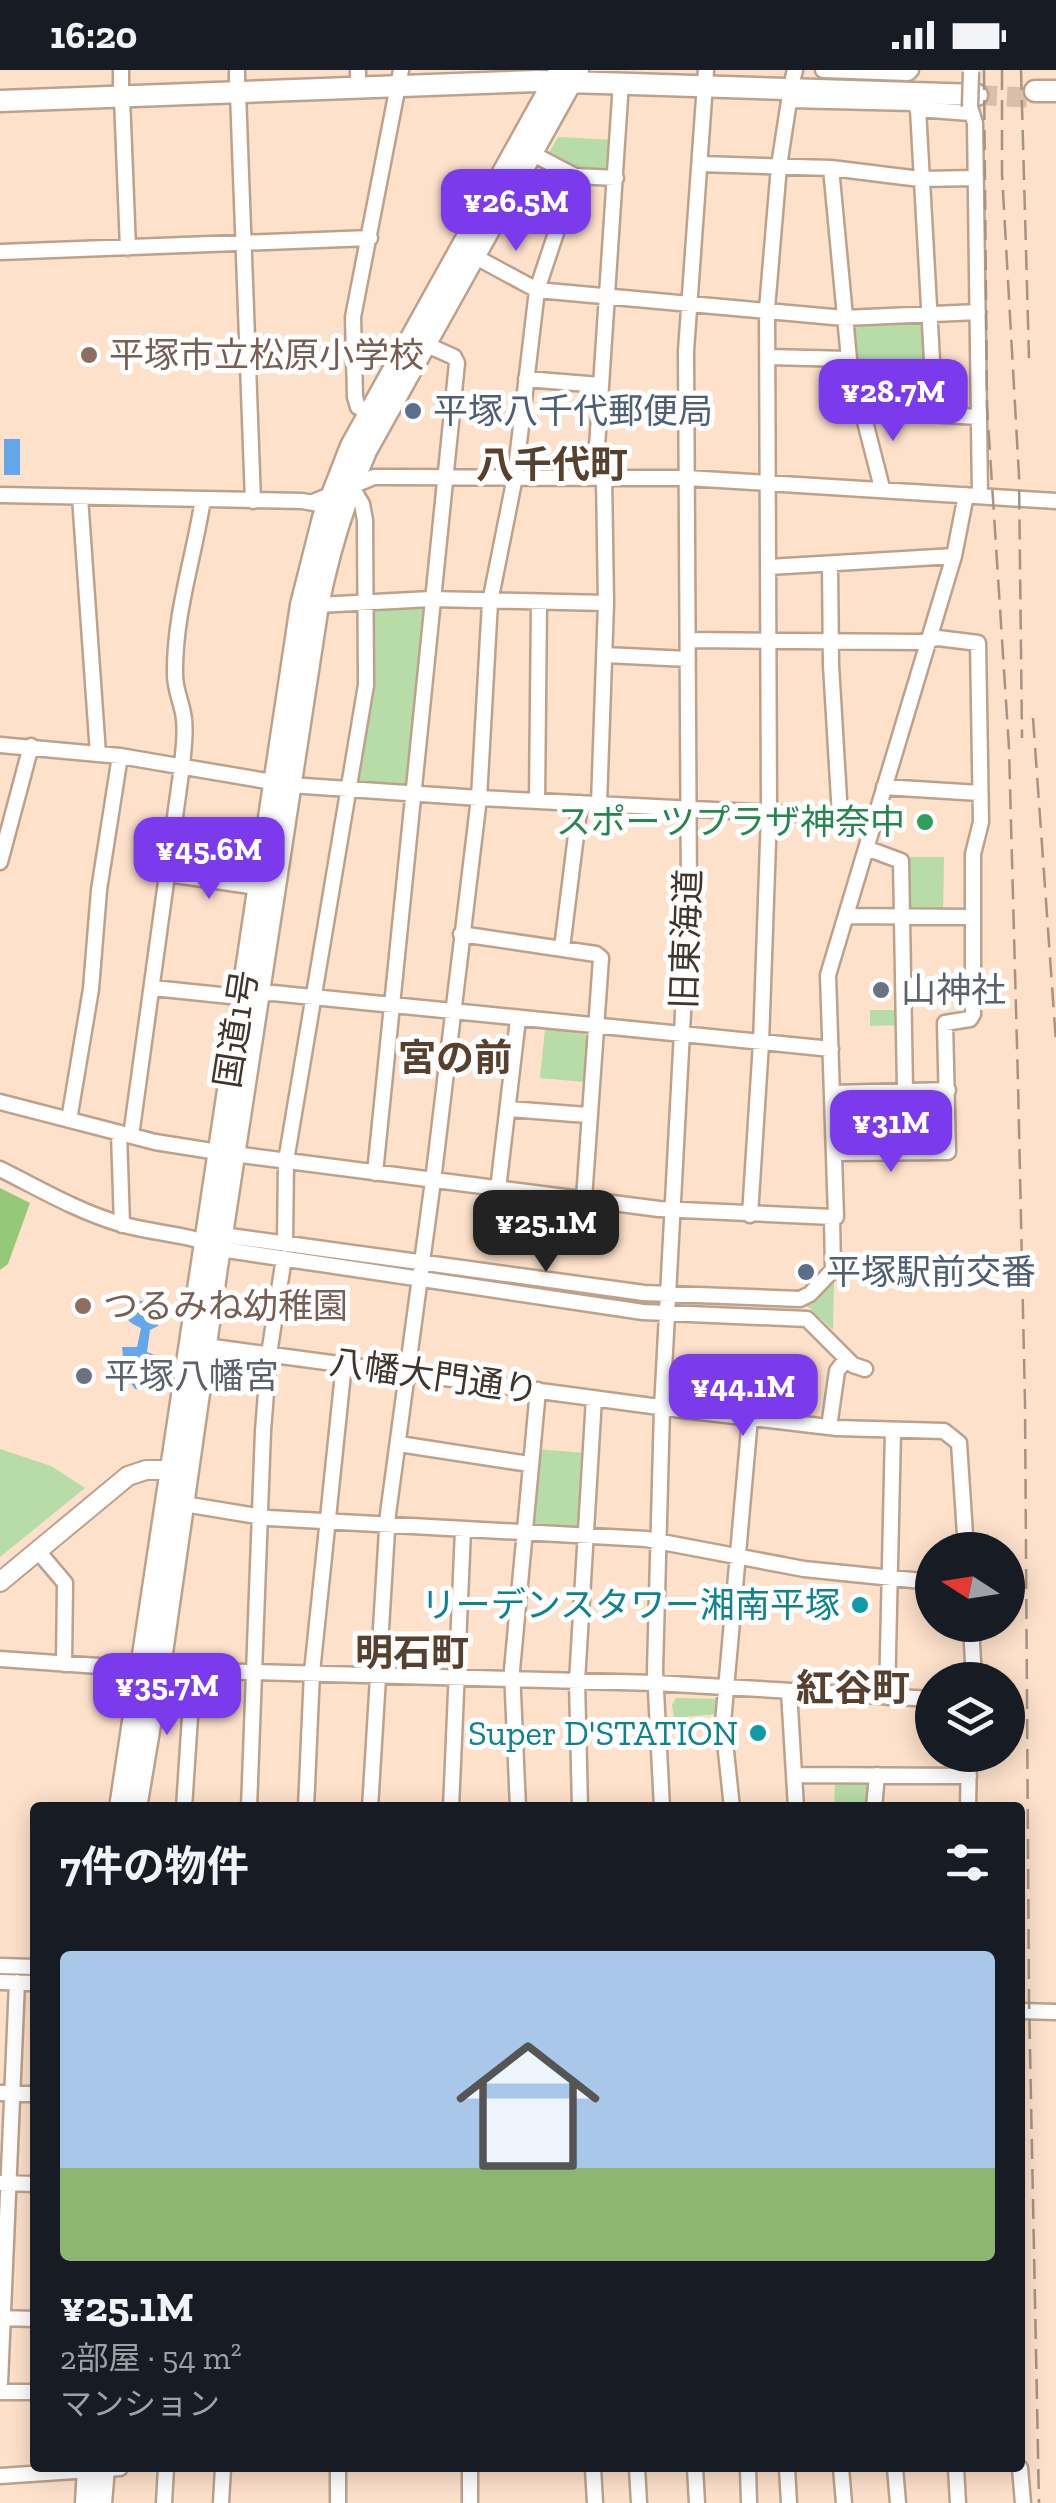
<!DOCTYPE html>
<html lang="ja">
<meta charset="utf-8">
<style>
:root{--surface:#171b24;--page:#242831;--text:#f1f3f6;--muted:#9ea1a6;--line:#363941;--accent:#7c3aed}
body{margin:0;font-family:"Zilla Slab","Noto Sans JP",serif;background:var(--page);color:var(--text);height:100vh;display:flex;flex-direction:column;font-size:38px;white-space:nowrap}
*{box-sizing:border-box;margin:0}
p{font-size:32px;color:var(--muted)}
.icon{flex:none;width:55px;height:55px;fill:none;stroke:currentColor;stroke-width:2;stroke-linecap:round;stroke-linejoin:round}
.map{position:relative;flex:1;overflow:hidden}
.sheet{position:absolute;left:30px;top:1732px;width:995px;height:670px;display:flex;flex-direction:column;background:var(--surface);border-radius:10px;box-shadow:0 5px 25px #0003}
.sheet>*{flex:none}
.needle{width:65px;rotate:282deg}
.fabs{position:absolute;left:915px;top:1462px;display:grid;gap:20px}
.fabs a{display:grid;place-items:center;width:110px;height:110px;border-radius:50%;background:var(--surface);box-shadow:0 5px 25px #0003;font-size:50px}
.price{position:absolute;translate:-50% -85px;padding:0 22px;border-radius:20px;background:var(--accent);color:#fff;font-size:32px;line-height:65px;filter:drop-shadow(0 2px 5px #0008)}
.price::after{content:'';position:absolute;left:50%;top:60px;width:30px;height:22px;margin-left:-15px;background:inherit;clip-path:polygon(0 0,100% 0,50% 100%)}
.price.selected{background:#222;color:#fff}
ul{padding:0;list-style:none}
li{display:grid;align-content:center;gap:20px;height:530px;padding:0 30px}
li+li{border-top:2px solid var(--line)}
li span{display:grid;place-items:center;height:310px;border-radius:10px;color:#555}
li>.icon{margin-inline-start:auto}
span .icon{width:180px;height:180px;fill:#fffc;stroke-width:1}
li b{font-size:42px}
h2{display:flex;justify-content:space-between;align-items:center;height:120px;padding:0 30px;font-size:42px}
.status{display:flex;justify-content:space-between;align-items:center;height:70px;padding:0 50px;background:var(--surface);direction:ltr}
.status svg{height:28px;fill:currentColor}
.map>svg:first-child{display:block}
.green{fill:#b8dca7}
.forest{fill:#94c97a}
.water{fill:#64a8eb}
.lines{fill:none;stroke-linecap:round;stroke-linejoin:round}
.highway-tunnel{stroke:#d7bfab;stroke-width:20;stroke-dasharray:20 10;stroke-linecap:butt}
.minor-casing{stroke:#bca28d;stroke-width:19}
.major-casing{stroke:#bca28d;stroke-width:22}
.highway-casing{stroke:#bca28d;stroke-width:25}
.minor{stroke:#fff;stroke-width:14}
.major{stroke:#fff;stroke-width:18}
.highway{stroke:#fff;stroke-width:20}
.rail{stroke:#a79383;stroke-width:2.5;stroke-dasharray:20 10;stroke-linecap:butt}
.minor-bridge-casing{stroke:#bca28d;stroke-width:19;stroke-linecap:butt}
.minor-bridge{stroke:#fff;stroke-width:14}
.education-dot{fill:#8d6e63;stroke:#fff;stroke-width:4}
.service-dot{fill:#5c6f8a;stroke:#fff;stroke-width:4}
.leisure-dot{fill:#2e9e5b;stroke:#fff;stroke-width:4}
.worship-dot{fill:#6b7280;stroke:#fff;stroke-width:4}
.culture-dot{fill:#0f9aa8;stroke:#fff;stroke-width:4}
.labels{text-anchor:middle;stroke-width:10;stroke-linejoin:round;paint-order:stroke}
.education-label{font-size:35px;fill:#785e54;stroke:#fff;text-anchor:start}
.service-label{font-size:35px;fill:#4e5e75;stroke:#fff;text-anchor:start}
.leisure-label{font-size:35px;fill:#27864d;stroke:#fff;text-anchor:end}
.street-label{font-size:35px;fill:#40352d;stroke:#fff}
.worship-label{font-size:35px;fill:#5b616d;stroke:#fff;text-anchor:start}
.culture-label{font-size:35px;fill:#0d838f;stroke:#fff;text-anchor:end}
.neighbourhood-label{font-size:38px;font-weight:bold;fill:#57412e;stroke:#fff}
</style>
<div class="status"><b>16:20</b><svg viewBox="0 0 49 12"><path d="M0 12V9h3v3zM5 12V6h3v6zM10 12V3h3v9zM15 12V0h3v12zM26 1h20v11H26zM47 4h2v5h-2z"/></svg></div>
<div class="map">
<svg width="1056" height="2433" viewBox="0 0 1056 2433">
<rect width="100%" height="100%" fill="#fde1cb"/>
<path class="green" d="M558,67L612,70L610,103L576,101L547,86Z
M922,248L927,337L867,336L850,251Z
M431,529L405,721L352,715L366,615L364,533Z
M907,787H944L943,844H906Z
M870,940H899V955L870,956Z
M545,959L588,965L584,1012L540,1008Z
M833,1211L834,1212L833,1260L806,1235Z
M0,1379L51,1396L85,1418L0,1487Z
M536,1379L586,1383L581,1460L531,1458Z
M676,1628L718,1629V1644L674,1648L672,1635Z
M835,1710L870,1711L869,1737L834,1738Z"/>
<path class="forest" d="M0,1118L30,1133L8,1194L0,1200Z"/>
<path class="water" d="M4,369H20V405H4Z
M132,1231H146L159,1243L158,1256L150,1260L147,1282L157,1286L156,1305L150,1320L135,1319L125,1305L122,1277H137L141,1258C130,1253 123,1249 126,1235Z"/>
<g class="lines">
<path class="highway-tunnel" d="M977,25L1035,28"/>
<defs>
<path id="minor" d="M121,0V15
M237,0V11
M358,0V7
M823,0L908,3L911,0
M793,8L795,0
M238,23L253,431
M122,28L128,178
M789,30L913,33L918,39L970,43
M970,37L975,53L980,426
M918,39L935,344
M533,84L575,106L616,108
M700,94L831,98L920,109L976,108
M831,98L849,289L882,418
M0,182L370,168
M474,186L537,220L844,248L978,242
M768,287L849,289
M526,309L600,315
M861,340L978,347
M369,342L358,337L355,327L353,247L401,0
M595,407L621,12
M0,425L302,431L319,434
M80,427L98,684
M313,432L374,407H386L687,408L1056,431
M830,495L831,595L840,746
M769,497L954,486
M318,535L431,529L606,533
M688,570L919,572L938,568L978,573L981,752L973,784V944L970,949L945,953L948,1082L834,1083
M605,585L688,589
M0,675L120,686L290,715L479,728L875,748
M884,717L979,723
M537,731L539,532
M599,734L606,533L604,407
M866,778L901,791L905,1020
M0,792L31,676
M168,804L257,817
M846,846L972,847
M461,864L596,884L601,888L584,1129
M562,878L580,733
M153,918L230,926L273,923L831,979
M832,1023L948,1020
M0,1032L155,1072L218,1082
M509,1039L587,1045
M69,1050L91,919L99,820L120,686
M119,1063L122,1155
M131,1066L182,696C183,681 186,665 184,650C183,635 175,621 175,605C174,544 194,488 203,429
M234,1084L659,1139L832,1147
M0,1099C40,1119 79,1142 121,1154C154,1164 190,1163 220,1179L643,1242L807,1249L853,1295L865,1299
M375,1103L457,293L454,287L425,274
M498,1119L518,949
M750,1145L761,973L769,743L767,239L779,96L791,18
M214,1168L222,1165L644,1223L800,1229L810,1224L833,1200L832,1147H836L828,905L954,486L966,425
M285,1173L286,1091L366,615L365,450L362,434L350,414
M206,1276L674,1339L837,1358L944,1361L959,1373L966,1480
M829,1357L837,1301L846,1289
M399,1374L529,1394
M184,1434L269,1448L646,1469L804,1499L932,1512
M37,1480L65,1513L64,1594
M971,1555L974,1610
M0,1589L141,1599L655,1613L932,1629
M789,1621L796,1738
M887,1627L893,1361
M795,1705L969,1706
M184,1738L193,1601
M249,1738L263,1361L269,1284L284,1188
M306,1738L312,1602L344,1294
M370,1738L388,1444L433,1111L479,728L490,532L515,407L537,220L575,106
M451,1738L463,1460
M518,1738L512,1600L538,1320
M580,1738L577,1611L594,1328
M662,1738L655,1601L662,1338L689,830L686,281L706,0
M732,1738L723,1653L750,1348
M874,1738L877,1705
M968,1738L969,1685
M0,1896L35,1897
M0,1912L35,1913
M1020,1941L1056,1942
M0,2023L35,2024
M1,2113L35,2114
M0,2248L35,2249
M0,2313L17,1912
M0,2322H35
M593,2398L595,2433
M637,2398L639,2433
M695,2398L697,2433
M748,2398L749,2433
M787,2398L789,2433
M841,2398L844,2433
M895,2398L898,2433
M956,2398L958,2433
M1020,2398L1023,2433
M0,2406L120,2398
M164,2433L166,2398
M221,2433L223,2398
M338,2433V2398
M470,2433V2398"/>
<path id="major" d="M0,1512L128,1406L146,1400H177L181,1394"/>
<path id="highway" d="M1035,21H1056
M0,31L538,11L977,25
M120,1738L301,535L323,448L351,376L560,0
M136,1738L162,1583L217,1197L318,535C329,481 344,431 366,381L578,0
M86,2433L88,2398
M101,2433L104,2398"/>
</defs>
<use href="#minor" class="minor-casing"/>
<use href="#major" class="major-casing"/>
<use href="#highway" class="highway-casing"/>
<use href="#minor" class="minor"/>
<use href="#major" class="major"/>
<use href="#highway" class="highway"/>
<path class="rail" d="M984,0L987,336L1009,678L1018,1013L1025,1333L1029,1930L1039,2433
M1002,0V104L1019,406L1022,668
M1021,0L1029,288
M1033,648L1056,972"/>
<defs>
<path id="minor-bridge" d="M970,37L971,2"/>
</defs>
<use href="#minor-bridge" class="minor-bridge-casing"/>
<use href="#minor-bridge" class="minor-bridge"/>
</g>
<g class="education-dot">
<circle cx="89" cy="285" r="10"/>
<circle cx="83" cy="1236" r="10"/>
</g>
<g class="service-dot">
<circle cx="413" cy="341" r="10"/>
<circle cx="806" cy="1202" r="10"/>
</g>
<circle class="leisure-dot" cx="925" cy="752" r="10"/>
<g class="worship-dot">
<circle cx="881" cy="920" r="10"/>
<circle cx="84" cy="1306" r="10"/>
</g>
<g class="culture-dot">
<circle cx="860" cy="1535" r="10"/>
<circle cx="758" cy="1663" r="10"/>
</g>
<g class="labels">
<g class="education-label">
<text x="109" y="297">平塚市立松原小学校</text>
<text x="103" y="1248">つるみね幼稚園</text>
</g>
<g class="service-label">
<text x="433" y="353">平塚八千代郵便局</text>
<text x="826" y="1214">平塚駅前交番</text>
</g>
<g class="leisure-label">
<text x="905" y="764">スポーツプラザ神奈中</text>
</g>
<g class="street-label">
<text transform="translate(686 869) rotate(-88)" y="12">旧東海道</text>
<text transform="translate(236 959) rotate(-81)" y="12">国道1号</text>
<text transform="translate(434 1306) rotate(8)" y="12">八幡大門通り</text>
</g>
<g class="worship-label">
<text x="901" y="932">山神社</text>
<text x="104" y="1318">平塚八幡宮</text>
</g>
<g class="culture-label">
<text x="840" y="1547">リーデンスタワー湘南平塚</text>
<text x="738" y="1675">Super D'STATION</text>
</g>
<g class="neighbourhood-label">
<text x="552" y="408">八千代町</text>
<text x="455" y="1001">宮の前</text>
<text x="412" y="1596">明石町</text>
<text x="853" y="1631">紅谷町</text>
</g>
</g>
</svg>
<div class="fabs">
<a><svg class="needle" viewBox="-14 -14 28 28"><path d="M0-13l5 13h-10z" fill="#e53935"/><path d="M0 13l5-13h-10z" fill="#9ea1a6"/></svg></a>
<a><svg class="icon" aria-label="layers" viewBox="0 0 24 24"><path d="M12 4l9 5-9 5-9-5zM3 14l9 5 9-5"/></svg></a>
</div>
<b class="price" style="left:516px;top:184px">¥26.5M</b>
<b class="price" style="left:893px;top:374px">¥28.7M</b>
<b class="price" style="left:209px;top:832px">¥45.6M</b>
<b class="price" style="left:891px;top:1105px">¥31M</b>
<b class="price selected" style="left:546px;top:1205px">¥25.1M</b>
<b class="price" style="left:743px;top:1369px">¥44.1M</b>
<b class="price" style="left:167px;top:1668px">¥35.7M</b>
<section class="sheet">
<h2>7件の物件<svg class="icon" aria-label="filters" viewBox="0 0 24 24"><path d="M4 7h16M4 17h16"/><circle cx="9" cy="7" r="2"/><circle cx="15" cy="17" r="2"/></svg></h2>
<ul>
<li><span style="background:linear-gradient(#a9c7e8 70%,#8fb573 0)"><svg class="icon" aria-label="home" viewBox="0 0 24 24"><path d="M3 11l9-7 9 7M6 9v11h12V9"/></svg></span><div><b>¥25.1M</b><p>2部屋 · 54 m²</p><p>マンション</p></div></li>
</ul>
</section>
</div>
